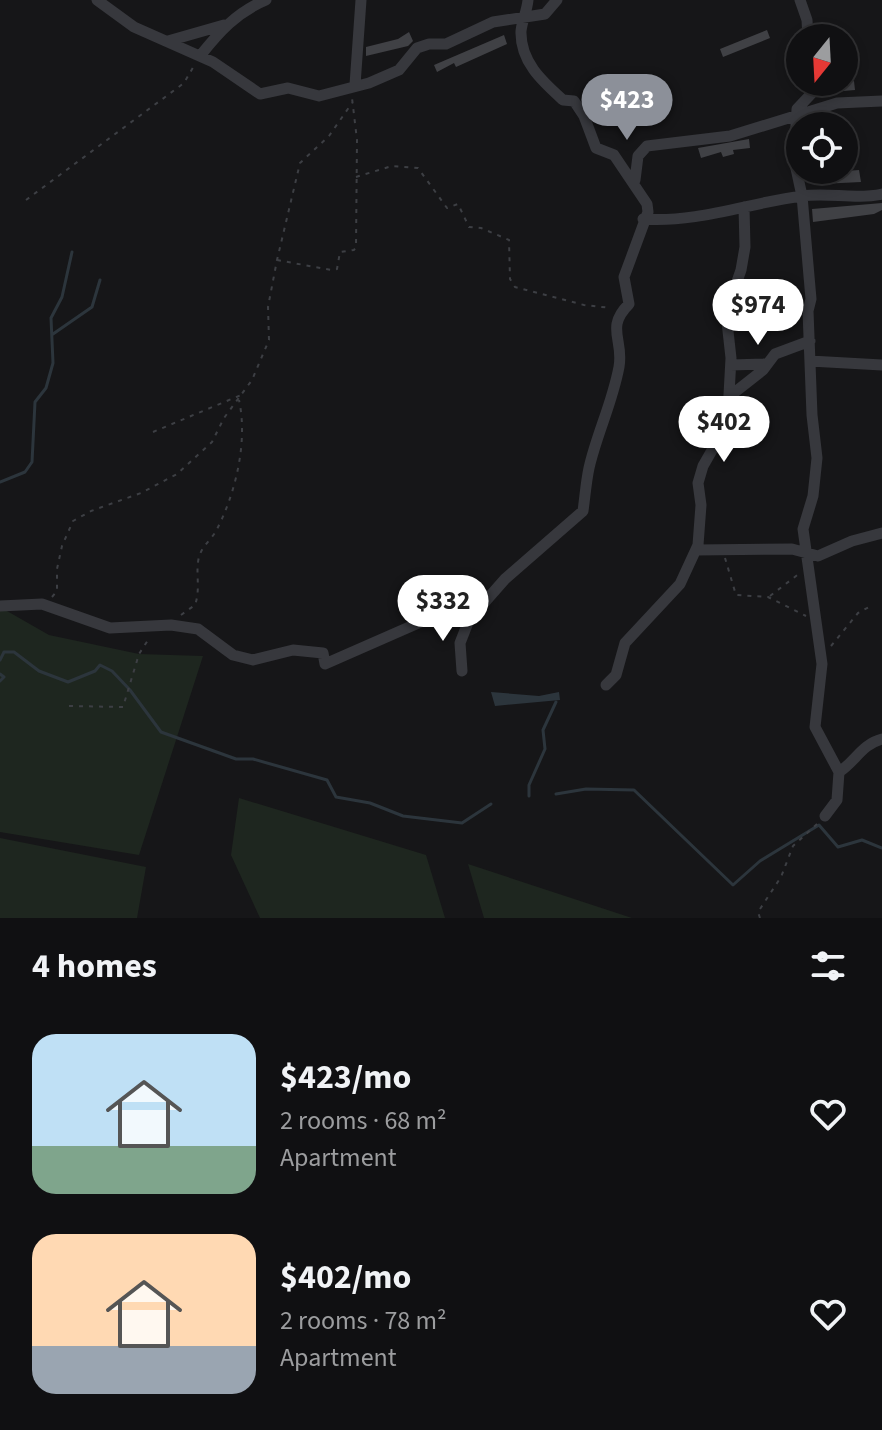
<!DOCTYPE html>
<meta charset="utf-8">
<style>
:root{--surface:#101012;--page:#19191b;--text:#f1f3f6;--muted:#9c9d9f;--line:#303032;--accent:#8c9099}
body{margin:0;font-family:"Source Sans 3",sans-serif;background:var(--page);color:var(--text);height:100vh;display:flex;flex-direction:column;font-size:30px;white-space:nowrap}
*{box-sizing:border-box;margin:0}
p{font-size:26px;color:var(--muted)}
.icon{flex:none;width:44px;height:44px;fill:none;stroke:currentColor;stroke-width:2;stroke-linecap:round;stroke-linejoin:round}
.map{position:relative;height:918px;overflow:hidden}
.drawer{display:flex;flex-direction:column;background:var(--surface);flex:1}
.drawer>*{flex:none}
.needle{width:52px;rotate:198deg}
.tools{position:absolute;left:786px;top:24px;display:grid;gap:16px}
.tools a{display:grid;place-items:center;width:72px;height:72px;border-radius:50%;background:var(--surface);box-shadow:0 4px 12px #0003,0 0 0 2px var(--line);font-size:40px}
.price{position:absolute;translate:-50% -68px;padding:0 18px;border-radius:28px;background:#fff;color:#222;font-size:26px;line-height:52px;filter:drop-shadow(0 2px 4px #0008)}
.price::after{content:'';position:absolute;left:50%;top:48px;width:24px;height:18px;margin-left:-12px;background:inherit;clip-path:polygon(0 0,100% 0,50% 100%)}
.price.active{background:var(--accent);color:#fff}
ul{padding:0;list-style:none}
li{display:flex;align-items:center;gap:24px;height:200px;padding:0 32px}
li span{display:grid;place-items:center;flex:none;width:224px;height:160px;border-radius:24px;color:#555}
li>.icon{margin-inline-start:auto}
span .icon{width:96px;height:96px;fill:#fffc;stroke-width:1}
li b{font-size:34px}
h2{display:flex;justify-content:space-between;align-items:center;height:96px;padding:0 32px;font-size:34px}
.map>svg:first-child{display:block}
.green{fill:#1e261f}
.water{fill:#2c353c}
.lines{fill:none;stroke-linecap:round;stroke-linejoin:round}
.stream{stroke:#2c353c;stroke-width:3}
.building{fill:#404145}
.path{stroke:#3d3f44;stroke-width:2;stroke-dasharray:4 6;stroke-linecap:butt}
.minor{stroke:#37383d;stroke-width:11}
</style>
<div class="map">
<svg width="882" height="918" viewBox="0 0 882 918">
<rect width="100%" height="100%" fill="#161618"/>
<path class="green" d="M0,607L49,635L139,654L203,656L139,855L0,832Z
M239,798L426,855L445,918H260L231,855Z
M0,838L146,867L137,918H0Z
M468,864L632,918H484Z"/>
<path class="water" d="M491,692L539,696L559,692L560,700L495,706Z"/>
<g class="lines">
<path class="stream" d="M53,334L92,307L100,280
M0,482L25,472L32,462L35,402L46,388L53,363L51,318L62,297L72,252
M0,660L4,652H14L39,671L68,682L95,671L100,665L112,671L130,690L161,732L236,759H253L327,780L336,797L370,803L403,816L462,823L491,804
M0,674L4,677L0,681
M556,794L586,789L634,790L733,885L760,861L819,825L838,847L862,840L882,848
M529,796V785L545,749L543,730L556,702"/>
</g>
<path class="building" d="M767,30L770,38L723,57L720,49Z
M409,32L413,41L408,46L366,56V47L398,39Z
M504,35L507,44L456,67L454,63L437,72L434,65Z
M854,81L855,90L820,93V83H829V86Z
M749,139L750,148L733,150L734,154L723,157L721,152L701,158L698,148Z
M859,170L861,182L821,184L820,173Z
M882,203V210L874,214L813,222L812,209Z"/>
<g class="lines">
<path class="path" d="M356,177L392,166L418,168L447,208L458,204L469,227L481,228L509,240L510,279L515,287L584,305L611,308
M26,200L184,83L195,64
M277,260L331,270L337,269L340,252L354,250L356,247L357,140L352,98
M153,432L241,395
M725,558L736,595L768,597L806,616
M770,596L800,573
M52,597L57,591V569L62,546L73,521L91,511L141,493L177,474L212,442L224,418L252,380L269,340L268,307L277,260L300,163L329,136L352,103
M181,615L195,605C201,588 195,572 199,557C202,546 211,540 216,531C236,493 248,441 239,400
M831,646L858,613L869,607
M69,706L123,707L139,654L150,637
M760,918L758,912L781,877L793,846L817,824"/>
<path class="minor" d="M97,0L134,27L213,62L260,94L288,88L319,96L369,83L399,70L417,48L429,44H446L493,22L545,14L557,0
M800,0L807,20L808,38
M168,41L224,25
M200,56C219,32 237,12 266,0
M811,82L812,93L797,109L794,159L802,196L811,299L808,311L812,415L817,458L813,496L803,529L822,664L815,727L839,772L837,800L825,816
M355,85L361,0
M635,180L638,156L647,146L730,136L837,103L882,101
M643,219C697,223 749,203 802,196C829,192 855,200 882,194
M810,361L882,365
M731,365L766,364
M730,396L763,370L775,354L810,341
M696,550L792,549L818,556L852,541L882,533
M0,606L42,604L110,628L171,625L198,629L233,655L253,660L293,650L323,653L325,664L423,621L469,620L505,579L583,511C585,497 586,482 589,468C597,433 612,404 619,367C624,339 605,328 629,304L624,277L648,212L647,204L614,155L596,148L584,116L574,101L563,100C543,82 520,62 521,31C522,21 527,11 528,0
M462,671L460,643L469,620
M606,685L616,675L625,643L680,584L698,545L701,505L698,483L703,466L723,431L728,413L731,358L726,313L741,270L745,247L744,207
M839,772C855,762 862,744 882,739"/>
</g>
</svg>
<div class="tools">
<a><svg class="needle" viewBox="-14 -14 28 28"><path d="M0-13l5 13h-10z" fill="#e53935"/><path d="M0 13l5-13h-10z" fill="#9c9d9f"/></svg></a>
<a><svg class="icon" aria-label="locate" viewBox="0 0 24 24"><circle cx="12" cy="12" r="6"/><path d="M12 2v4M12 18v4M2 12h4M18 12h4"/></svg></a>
</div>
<b class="price active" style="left:627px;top:142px">$423</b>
<b class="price" style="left:758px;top:347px">$974</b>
<b class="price" style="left:724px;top:464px">$402</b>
<b class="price" style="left:443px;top:643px">$332</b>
</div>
<section class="drawer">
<h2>4 homes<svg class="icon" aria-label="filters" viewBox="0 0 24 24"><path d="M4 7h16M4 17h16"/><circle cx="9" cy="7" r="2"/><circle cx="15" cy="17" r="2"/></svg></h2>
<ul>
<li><span style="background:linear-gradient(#bfe0f5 70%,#7fa58c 0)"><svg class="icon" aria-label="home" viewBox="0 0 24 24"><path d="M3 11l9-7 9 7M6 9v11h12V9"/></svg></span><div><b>$423/mo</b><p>2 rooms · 68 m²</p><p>Apartment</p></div><svg class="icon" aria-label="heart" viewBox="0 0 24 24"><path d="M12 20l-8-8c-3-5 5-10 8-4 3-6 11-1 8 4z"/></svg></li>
<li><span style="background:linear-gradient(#ffd9b3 70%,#9aa5b1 0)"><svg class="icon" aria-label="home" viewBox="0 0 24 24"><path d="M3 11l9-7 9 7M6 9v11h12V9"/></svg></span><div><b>$402/mo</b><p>2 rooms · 78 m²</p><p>Apartment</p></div><svg class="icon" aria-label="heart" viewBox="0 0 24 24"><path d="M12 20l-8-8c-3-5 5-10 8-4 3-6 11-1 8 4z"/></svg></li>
</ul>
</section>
